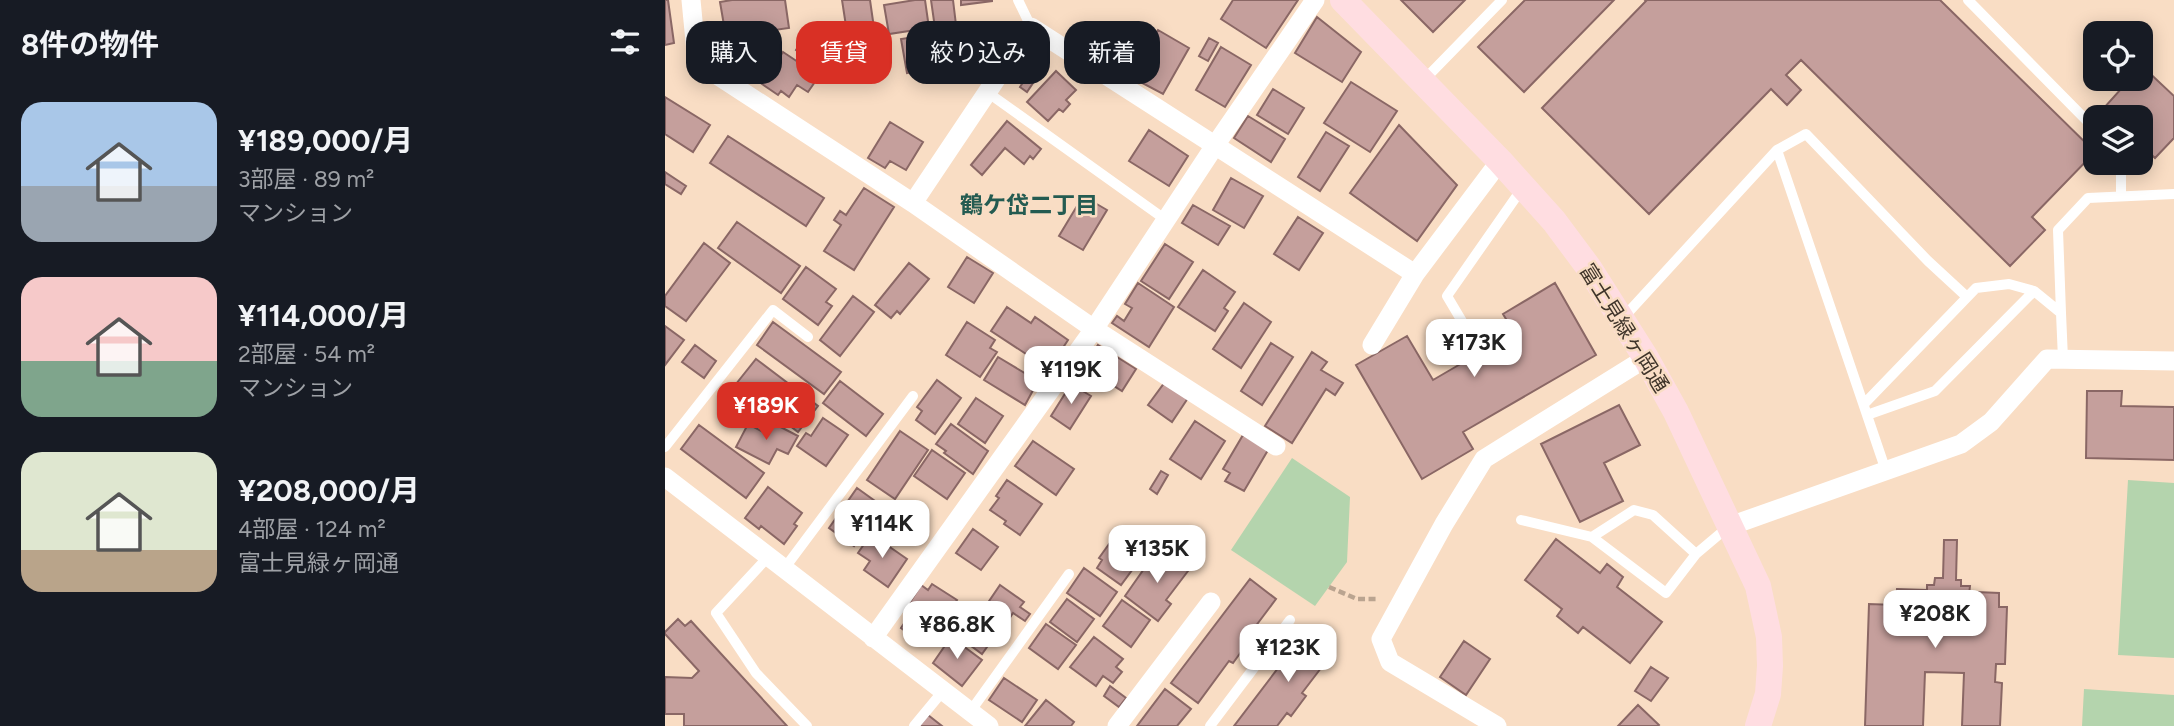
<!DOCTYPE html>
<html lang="ja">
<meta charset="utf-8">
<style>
:root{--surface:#171b24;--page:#242831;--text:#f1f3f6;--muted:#9ea1a6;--accent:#d93025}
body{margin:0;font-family:Figtree,"Noto Sans JP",sans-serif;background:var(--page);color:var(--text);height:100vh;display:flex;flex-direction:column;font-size:26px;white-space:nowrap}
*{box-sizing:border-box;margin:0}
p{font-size:23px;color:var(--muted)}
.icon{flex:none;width:38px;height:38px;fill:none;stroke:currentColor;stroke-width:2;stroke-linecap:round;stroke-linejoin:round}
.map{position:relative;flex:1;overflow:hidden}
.side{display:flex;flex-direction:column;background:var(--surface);width:665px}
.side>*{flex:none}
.banner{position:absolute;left:21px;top:21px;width:665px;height:63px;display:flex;gap:14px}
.tools{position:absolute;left:1418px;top:21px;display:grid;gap:14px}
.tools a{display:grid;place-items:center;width:70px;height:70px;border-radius:14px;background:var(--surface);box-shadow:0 4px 18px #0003;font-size:35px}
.price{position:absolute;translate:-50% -60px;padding:0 16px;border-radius:14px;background:#fff;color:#222;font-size:23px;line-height:46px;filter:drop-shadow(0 2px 4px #0008)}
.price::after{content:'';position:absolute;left:50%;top:42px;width:21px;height:16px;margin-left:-10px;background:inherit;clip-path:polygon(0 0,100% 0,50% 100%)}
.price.current{background:var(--accent);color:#fff}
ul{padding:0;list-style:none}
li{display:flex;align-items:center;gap:21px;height:175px;padding:0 21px}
li span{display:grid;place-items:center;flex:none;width:196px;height:140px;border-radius:21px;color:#555}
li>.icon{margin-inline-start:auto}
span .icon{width:84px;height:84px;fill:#fffc;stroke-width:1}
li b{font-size:30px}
h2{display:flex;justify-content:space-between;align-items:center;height:84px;padding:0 21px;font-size:30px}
.pill{padding:0 24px;border-radius:21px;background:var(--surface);box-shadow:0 4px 18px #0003;font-size:24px;line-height:63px}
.pill.current{background:var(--accent);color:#fff}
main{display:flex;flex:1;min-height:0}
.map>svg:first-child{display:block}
.park{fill:#b4d4ad}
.building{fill:#c59f9c;stroke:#8a6765;stroke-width:2}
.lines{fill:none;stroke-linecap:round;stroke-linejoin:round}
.path{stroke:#baa490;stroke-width:4.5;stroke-dasharray:7 3.5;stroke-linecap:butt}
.lane{stroke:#fff;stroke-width:10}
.street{stroke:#fff;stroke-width:19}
.secondary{stroke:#ffdde1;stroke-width:26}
.labels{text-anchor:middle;stroke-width:5;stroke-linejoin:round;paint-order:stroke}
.street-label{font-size:21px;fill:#3f342a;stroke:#f9ddc4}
.neighbourhood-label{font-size:23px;font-weight:bold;fill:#245b51;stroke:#f9ddc4}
</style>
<main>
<section class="side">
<h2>8件の物件<svg class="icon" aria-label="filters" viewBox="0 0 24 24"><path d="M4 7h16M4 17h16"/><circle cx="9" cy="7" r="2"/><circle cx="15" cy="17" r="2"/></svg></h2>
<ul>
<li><span style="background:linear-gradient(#a9c7e8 60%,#9aa5b1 0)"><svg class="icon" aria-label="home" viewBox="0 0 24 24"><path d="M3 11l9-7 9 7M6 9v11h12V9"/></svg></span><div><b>¥189,000/月</b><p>3部屋 · 89 m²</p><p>マンション</p></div></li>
<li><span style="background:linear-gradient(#f6c9c9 60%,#7fa58c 0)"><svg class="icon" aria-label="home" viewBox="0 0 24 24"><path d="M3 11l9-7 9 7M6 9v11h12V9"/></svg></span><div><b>¥114,000/月</b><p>2部屋 · 54 m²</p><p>マンション</p></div></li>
<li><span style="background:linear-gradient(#dfe7d0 70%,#b9a48a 0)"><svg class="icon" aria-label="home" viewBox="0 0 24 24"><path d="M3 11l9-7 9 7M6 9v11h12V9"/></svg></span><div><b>¥208,000/月</b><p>4部屋 · 124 m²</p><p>富士見緑ヶ岡通</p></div></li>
</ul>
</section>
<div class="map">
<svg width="1509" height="726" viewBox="0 0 1509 726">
<rect width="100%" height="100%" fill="#f9ddc4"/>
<path class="park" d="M627,458L685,497L682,562L650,606L566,550Z
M1463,480L1509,483V658L1453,655Z
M1419,689L1509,695V726H1417Z"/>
<path class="building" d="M0,0H3L9,43L0,45Z
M67,0H120L124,28L61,37L55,2Z
M177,0H205L210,35L183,39Z
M250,0H260L264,28L224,34L219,5Z
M266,0H288L291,25L270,28Z
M296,0H327V1L296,5Z
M568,0H633L601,48L556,19Z
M736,0H800L768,32Z
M860,0H949L859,92L813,47Z
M980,0H1275L1430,152L1367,217L1380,230L1345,266L1136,60L1121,75L1136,90L1122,105L1106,89L984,214L877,108L981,1Z
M652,17L696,52L677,82L630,53Z
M323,26L326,51L321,52L322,60L242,73L236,39Z
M493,30L524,48L498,94L466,77Z
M160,32L170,39L153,65L149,62L147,64L134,55L136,54L131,50L142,33Z
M544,38L553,43L543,61L534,56Z
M556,47L586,65L560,107L531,90Z
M118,52L154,76L143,92L132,85L124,97L116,91L113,95L97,84Z
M1477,66L1509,96V138L1490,158L1475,144V117H1446L1437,110L1465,79H1475Z
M391,71L411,90L401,100L405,104L398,112L394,109L383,121L362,102Z
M365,72L372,77L362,92L355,87Z
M686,82L732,111L705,152L659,123Z
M608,89L639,108L623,134L592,115Z
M0,97L45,125L28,152L0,134Z
M583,116L620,139L606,162L569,138Z
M342,121L376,149L368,159L365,156L359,164L340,148L317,175L306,165Z
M225,122L258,142L241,170L225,161L220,168L203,158Z
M734,125L792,185L752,241L685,193Z
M484,130L523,156L504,186L464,161Z
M661,132L684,146L655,191L633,177Z
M63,136L159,198L141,226L45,163Z
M0,172L21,186L16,194L0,184Z
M566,178L598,196L579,228L548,210Z
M199,188L229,207L189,270L159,251L176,225L169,220L175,211L181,215Z
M418,196L442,210L418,250L394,236Z
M528,205L565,226L553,245L517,223Z
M633,217L658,233L634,270L609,254Z
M72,222L135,266L116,293L53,248Z
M39,243L65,263L21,321L0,306V296Z
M500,244L528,262L504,299L476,281Z
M302,257L328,273L309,303L283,287Z
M244,263L264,279L235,314L232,311L226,318L210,305Z
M141,267L171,289L161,302L167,306L153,325L118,299Z
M538,270L570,292L559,308L563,311L550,331L513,307Z
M473,283L509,307L484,347L447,323L452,316L459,321L467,308L460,304Z
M890,283L931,355L798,432L808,449L757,479L691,365L742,336L768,380L804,359L797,347L820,333L826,344L849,332L838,314Z
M188,296L209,312L175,356L155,340Z
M579,303L606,322L576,368L548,349Z
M342,307L366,323L370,317L403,340L384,369L326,331Z
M108,322L176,372L159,394L92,345Z
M302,322L330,340L325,348L332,352L315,377L281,355Z
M0,326L19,340L0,365Z
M606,343L628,357L597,405L576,391Z
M30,345L51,361L39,378L17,362Z
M433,345L471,369L457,391L419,367Z
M647,352L662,362L656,370L678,383L670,395L661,389L627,443L600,426Z
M333,357L373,381L360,405L319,380Z
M91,359L153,406L133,432L71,384Z
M272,380L296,398L270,434L251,420L257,411L252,407Z
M175,381L218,414L201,436L158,403Z
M500,382L523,398L507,422L483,405Z
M406,384L426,396L405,429L386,416Z
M1422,391H1457L1456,406L1509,407V460L1421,458Z
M311,398L338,416L320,443L293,424Z
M954,405L975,445L939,463L958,501L915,522L876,444Z
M158,418L183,435L161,466L132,446L141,433L146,436Z
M104,421L133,436L123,454L112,449L104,464L71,447L83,424L98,432Z
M530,421L560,441L536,479L505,459Z
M286,424L323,451L308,474L279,453L281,451L271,444Z
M34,425L99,473L81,498L16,449Z
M235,431L263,450L230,499L202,480Z
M578,435L603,450L579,491L560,481L565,473L558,469Z
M368,441L409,469L391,495L350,466Z
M267,450L300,473L282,499L249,476Z
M496,471L503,475L492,494L485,489Z
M342,480L377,504L355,535L339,524L341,521L325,510L334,498L331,496Z
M103,487L137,513L129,524L132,526L119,544L96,526L94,529L80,518Z
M192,488L217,506L189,546L164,528Z
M308,529L333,547L316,570L291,553Z
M206,534L242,559L223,587L199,570L205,561L193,553Z
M891,539L935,573L942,564L958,577L952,587L997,622L965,663L918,627L913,633L892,616L897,609L860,580Z
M1279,540H1292L1291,580H1296V586H1305L1304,595H1311L1312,592L1334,593V607H1342L1340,664H1331L1330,682L1337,683L1335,726H1297L1299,673L1260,672L1258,726H1200L1204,604L1231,605L1232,589L1262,590V585H1269L1270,578H1278Z
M454,543L476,558L456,585L432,568L437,560L434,558L444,544L450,548Z
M493,549L523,571L501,600L506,604L493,621L460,596Z
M419,568L452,592L435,616L402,593Z
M585,579L611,599L578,643L581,645L568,663L564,661L533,703L506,683Z
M267,584L292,600L276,624L244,604L256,585L263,590Z
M335,585L359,602L355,607L365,614L360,621L348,613L338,628L316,613Z
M402,599L429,619L412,642L385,622Z
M457,600L485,620L466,647L438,626Z
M248,610L276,630L269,639L260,632L254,641L236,628Z
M311,614L334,630L317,654L294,637Z
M13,619L20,626L26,621L122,726H19V714H0V677L27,678L34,671L0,634V632Z
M381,624L411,645L393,669L364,648Z
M642,630L669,651L637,693L641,696L626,716L622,713L612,726H569Z
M286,637L317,660L297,686L268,663Z
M429,637L458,659L451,667L457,672L448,683L438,676L431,686L405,667Z
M799,641L825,659L801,695L775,677Z
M986,667L1003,678L986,701L970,691Z
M339,678L372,700L357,722L324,700Z
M445,686L461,698L454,707L439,696Z
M500,689L526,709L512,726H472Z
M381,700L409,722L406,726H360Z
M973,705L994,725L993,726H953Z
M263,715L277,726H254Z"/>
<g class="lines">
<path class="path" d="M664,587L692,599H713"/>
<path class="lane" d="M353,0L366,27
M1303,0L1430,129
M759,80L837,0
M322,92L501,220
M1112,150L1141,134L1263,261L1302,297
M1456,163V196
M1396,313L1393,230L1423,198L1509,194
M958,318L1112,150L1221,471
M798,323L782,296L858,187
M1199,404L1311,288L1344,284L1369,291L1396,313L1398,359
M1202,415L1270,391L1369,291
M0,447L108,310L143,337
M856,520L927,537
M1031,554L988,515L969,510L927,537L1001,593L1031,554L1063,527
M103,557L51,613L91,673L142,726
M119,569L248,396
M305,712L404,574
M249,726L278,691
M545,726L625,620"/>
<path class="street" d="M26,0L32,62L248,203L366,27L750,274
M248,203L429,329L611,446
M707,345L750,274L835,161
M0,477L324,726
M1065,526L1296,444L1326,422L1382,359L1509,361
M208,638L429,329L551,144L650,0
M452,726L546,602
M832,726L725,662L716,639L779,524L819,459L981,358"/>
<path class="secondary" d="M678,0L835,161L889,221L924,268L981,358L1011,412L1093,586L1104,637L1105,666L1103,694L1093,726"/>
</g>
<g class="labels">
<g class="street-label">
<text transform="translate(959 328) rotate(58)" y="7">富士見緑ヶ岡通</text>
</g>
<g class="neighbourhood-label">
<text x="364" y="213">鶴ケ岱二丁目</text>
</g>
</g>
</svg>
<div class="tools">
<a><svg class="icon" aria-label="locate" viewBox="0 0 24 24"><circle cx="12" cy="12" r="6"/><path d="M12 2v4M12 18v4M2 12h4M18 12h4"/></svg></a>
<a><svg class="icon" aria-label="layers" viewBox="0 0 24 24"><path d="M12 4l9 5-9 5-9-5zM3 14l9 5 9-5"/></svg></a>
</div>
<b class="price" style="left:809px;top:379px">¥173K</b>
<b class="price" style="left:406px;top:406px">¥119K</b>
<b class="price current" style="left:101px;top:442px">¥189K</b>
<b class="price" style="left:217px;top:560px">¥114K</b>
<b class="price" style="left:492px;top:585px">¥135K</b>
<b class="price" style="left:1270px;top:650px">¥208K</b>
<b class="price" style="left:292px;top:661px">¥86.8K</b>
<b class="price" style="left:623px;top:684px">¥123K</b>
<div class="banner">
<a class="pill">購入</a>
<a class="pill current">賃貸</a>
<a class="pill">絞り込み</a>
<a class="pill">新着</a>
</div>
</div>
</main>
